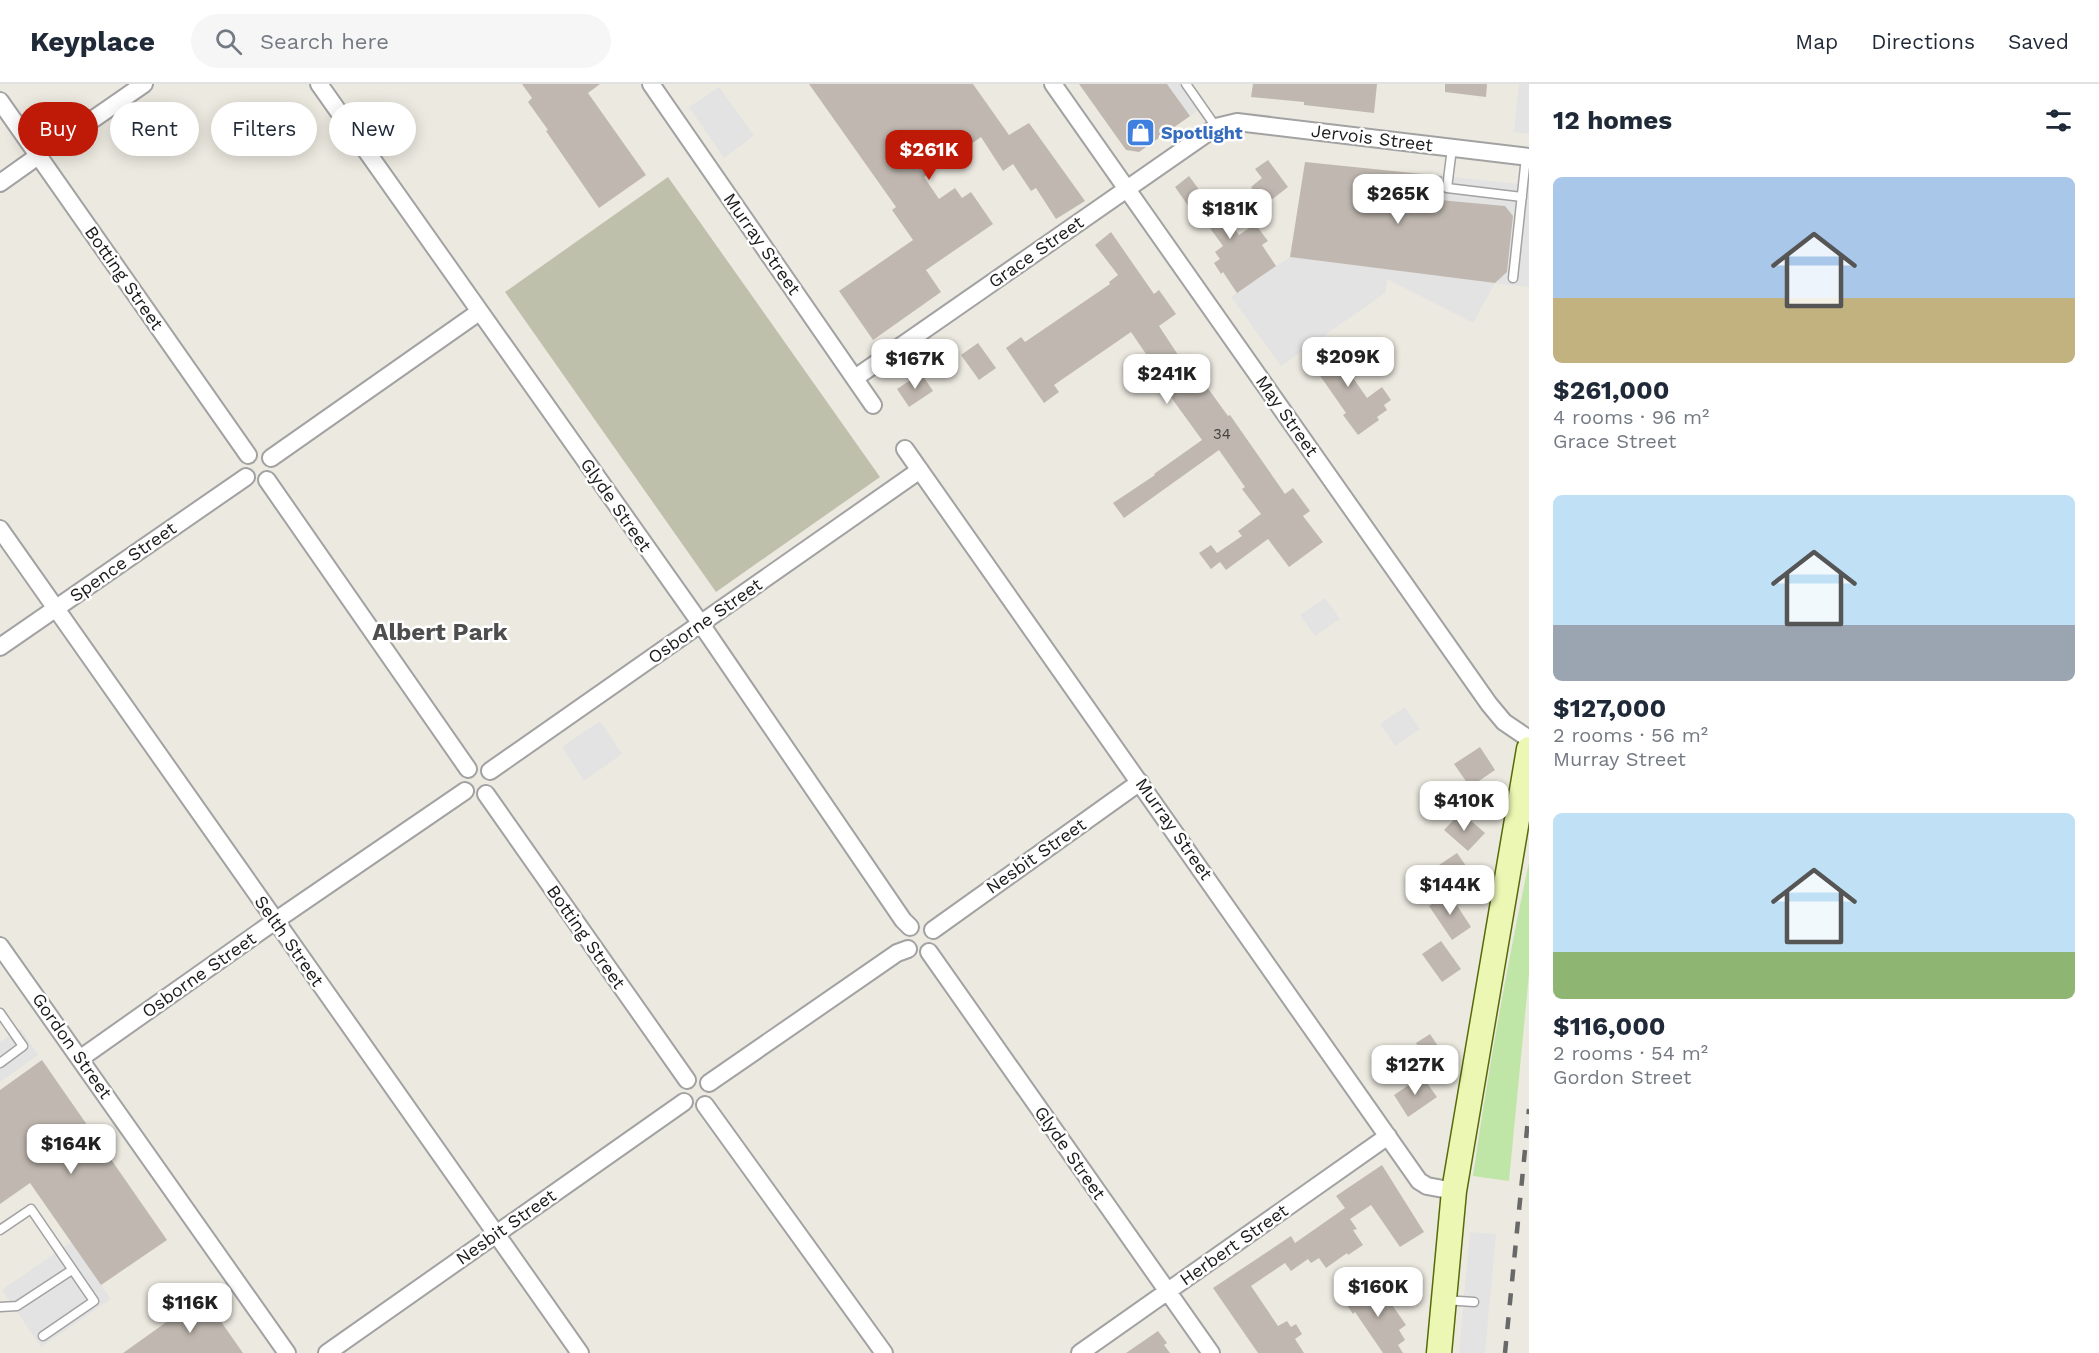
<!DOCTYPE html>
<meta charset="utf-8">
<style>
:root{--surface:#fff;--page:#f6f6f7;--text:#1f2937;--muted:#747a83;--line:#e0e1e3;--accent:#bf1a07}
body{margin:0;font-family:"Work Sans",sans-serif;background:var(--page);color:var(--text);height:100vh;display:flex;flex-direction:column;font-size:22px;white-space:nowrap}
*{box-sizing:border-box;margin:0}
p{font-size:20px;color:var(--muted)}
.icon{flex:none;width:33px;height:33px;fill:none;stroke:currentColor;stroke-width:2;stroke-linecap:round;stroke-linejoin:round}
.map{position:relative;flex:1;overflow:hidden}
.sheet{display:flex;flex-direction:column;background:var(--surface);width:570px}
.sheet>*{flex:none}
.hud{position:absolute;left:18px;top:18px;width:570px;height:54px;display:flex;gap:12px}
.price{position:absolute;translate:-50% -51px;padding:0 14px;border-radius:12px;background:#fff;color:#222;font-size:20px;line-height:39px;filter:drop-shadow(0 2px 3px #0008)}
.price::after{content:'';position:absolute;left:50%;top:36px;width:18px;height:14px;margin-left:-9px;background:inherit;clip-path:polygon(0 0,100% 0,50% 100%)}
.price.on{background:var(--accent);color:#fff}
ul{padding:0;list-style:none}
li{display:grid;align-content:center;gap:12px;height:318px;padding:0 24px}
li span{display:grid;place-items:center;height:186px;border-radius:9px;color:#555}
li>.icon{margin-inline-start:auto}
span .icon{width:108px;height:108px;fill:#fffc;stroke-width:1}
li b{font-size:26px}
h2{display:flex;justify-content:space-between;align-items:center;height:72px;padding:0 24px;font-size:26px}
.tag{padding:0 21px;border-radius:27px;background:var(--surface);box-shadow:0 3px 15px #0003;font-size:21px;line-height:54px}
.tag.on{background:var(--accent);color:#fff}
header{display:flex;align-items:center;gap:36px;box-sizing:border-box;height:84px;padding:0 30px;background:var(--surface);border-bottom:2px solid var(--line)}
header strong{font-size:28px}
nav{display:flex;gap:33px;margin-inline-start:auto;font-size:21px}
.search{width:420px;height:54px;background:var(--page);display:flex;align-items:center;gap:15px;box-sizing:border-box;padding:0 21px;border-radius:33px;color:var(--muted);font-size:22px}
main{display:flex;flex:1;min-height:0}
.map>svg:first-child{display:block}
.construction{fill:#bec0ac}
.grass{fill:#bfe6a6}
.parking{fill:#e3e3e3}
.building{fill:#c0b8b0}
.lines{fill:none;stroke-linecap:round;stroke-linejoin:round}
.lane-casing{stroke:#a2a2a2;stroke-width:11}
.street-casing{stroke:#a2a2a2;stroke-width:20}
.secondary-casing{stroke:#566b08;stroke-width:27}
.lane{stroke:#fff;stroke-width:8}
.street{stroke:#fff;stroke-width:16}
.secondary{stroke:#ecf7b4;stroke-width:24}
.rail{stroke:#696969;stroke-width:4.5;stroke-dasharray:12 12;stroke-linecap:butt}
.labels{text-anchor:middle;stroke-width:5;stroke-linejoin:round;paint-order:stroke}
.number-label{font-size:15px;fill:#444240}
.shop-label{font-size:18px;font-weight:bold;fill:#366cbe;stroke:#fff;text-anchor:start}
.street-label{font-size:18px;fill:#1b1b1b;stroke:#fff}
.district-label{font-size:24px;font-weight:bold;fill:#4e4e4e;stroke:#fff}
</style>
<header>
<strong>Keyplace</strong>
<div class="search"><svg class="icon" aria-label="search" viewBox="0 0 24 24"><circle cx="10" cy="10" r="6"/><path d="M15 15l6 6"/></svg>Search here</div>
<nav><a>Map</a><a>Directions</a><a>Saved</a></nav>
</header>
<main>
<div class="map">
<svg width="1529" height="1269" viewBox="0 0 1529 1269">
<rect width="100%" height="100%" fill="#ece9e0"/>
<path class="construction" d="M668,93L880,393L716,508L505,208Z"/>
<path class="grass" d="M1529,778V890L1509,1097L1473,1092C1488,987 1507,882 1529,778Z"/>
<path class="parking" d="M1167,0H1193L1207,20L1190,32Z
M1519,0H1529V50L1514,48Z
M719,3L754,52L724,74L689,23Z
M1442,92L1529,101V203L1495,199L1473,239L1387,195L1385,209L1281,282L1231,213L1290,173L1495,199L1507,188L1513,132L1505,122L1440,116Z
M1325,514L1340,535L1315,552L1300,531Z
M1405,623L1420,645L1395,662L1380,640Z
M600,637L622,670L584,697L562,663Z
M21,945L38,971L0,998V958Z
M1470,1148L1496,1150L1485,1269H1459Z
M71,1158L111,1215L41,1263L2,1206Z"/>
<path class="building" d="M522,0H600L588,9L646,91L599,124L546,47L548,46L528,18L532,14Z
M809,0H973L1009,51L1029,39L1085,117L1056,135L1036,104L1031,107L1013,80L1003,87L981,53L924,93L939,115L955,104L962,114L971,108L993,140L926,186L941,208L873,256L839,207L913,156L892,126L896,123Z
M1079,0H1167L1190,32L1139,68L1126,66Z
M1253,0H1377L1374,29L1304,21V18L1251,13Z
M1445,0H1487L1486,13L1445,8Z
M1268,76L1288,103L1265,121L1251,103L1262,94L1255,85Z
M1305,78L1442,92L1440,116L1505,122L1513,132L1507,188L1495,199L1290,173Z
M1189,92L1211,122L1215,118L1239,151L1255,140L1268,157L1262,161L1276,182L1237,209L1223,188L1221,190L1214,179L1220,175L1215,168L1223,162L1207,140L1203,143L1175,103Z
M1111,148L1154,210L1159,206L1176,230L1159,242L1182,277L1185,275L1202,300L1204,299L1228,332L1230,331L1285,410L1293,404L1310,427L1303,432L1323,458L1289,483L1268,455L1226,486L1220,478L1211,485L1199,469L1211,461L1217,469L1242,452L1238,447L1261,430L1242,405L1245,403L1219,366L1124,434L1113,419L1155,391L1154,390L1202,356L1157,294L1161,292L1131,248L1054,301L1059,308L1044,319L1006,264L1021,253L1025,258L1110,200L1109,198L1118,191L1095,161Z
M1333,255L1348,277L1344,281L1367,314L1382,303L1391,316L1384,321L1387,326L1377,333L1379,336L1358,351L1343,331L1346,329L1307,273Z
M978,259L996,284L979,296L961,271Z
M921,289L933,307L909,323L897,305Z
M1480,663L1495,686L1470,703L1454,680Z
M1461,728L1485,749L1468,767L1444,746Z
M1457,769L1478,799L1456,813L1436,783Z
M1449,809L1471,843L1452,856L1429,822Z
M1441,857L1461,885L1442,898L1422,870Z
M1430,950L1449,979L1435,989L1416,959Z
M42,976L167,1156L101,1201L30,1099L0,1120V1006Z
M1422,992L1437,1013L1408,1033L1394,1011Z
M1382,1081L1424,1148L1400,1163L1371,1121L1350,1135L1357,1145L1353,1146L1363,1161L1348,1171L1347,1169L1326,1184L1319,1174L1311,1179L1308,1175L1291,1187L1285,1179L1251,1202L1278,1242L1287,1237L1291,1243L1296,1240L1302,1250L1295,1255L1304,1269H1258L1213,1204L1291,1152L1295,1159L1345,1124L1336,1112Z
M1377,1199L1406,1241L1399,1246L1405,1256L1398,1261L1403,1269H1383L1355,1228L1353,1230L1342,1214L1356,1204L1360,1211Z
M203,1212L243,1269H123Z
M1158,1247L1167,1259L1164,1261L1170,1269H1126Z"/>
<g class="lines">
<defs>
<path id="lane" d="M1186,0L1216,43
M1452,64L1447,104L1522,113
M1513,194L1526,73
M0,929L23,962L0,979
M0,1146L31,1125L94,1217L43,1252
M1444,1216L1474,1218
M0,1223L17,1222L72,1186"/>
<path id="street" d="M319,0L701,540L903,836L910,843
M651,0L873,321
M1053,0L1489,620L1504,638L1529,655
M0,17L248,371
M92,36L144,0
M0,99L38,72
M855,294L1216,43L1237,38L1529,73
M905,365L1419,1097L1427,1102L1454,1107
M271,374L479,228
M267,396L468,685
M0,445L580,1269
M0,563L246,393
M490,687L920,386
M486,710L687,996
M933,846L1140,698
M0,862L287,1269
M929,868L1211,1269
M81,974L275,837L465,707
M709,999L897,869L908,865
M705,1021L884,1269
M327,1269L684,1018
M1080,1269L1388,1052"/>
<path id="secondary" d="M1439,1269L1454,1107L1529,665"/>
</defs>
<use href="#lane" class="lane-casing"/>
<use href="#street" class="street-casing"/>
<use href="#secondary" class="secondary-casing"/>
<use href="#lane" class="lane"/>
<use href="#street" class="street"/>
<use href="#secondary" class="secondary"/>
<path class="rail" d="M1505,1269L1529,1025"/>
</g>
<defs>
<symbol id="shop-square" viewBox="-11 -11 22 22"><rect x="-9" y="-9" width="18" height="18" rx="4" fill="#3f7fe0" stroke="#fff"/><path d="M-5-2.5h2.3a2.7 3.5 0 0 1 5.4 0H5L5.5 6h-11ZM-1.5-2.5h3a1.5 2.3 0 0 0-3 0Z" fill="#fff"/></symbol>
</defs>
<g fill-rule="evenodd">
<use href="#shop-square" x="1124" y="32" width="33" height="33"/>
</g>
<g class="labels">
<g class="number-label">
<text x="1222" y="355">34</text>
</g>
<g class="shop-label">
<text x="1161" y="55">Spotlight</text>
</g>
<g class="street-label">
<text transform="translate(1372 54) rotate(7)" y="6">Jervois Street</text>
<text transform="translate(762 160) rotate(55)" y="6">Murray Street</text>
<text transform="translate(1036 168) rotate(-35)" y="6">Grace Street</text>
<text transform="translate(124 194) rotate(55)" y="6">Botting Street</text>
<text transform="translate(1287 332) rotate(55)" y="6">May Street</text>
<text transform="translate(616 421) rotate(55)" y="6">Glyde Street</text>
<text transform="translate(123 478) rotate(-35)" y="6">Spence Street</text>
<text transform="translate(705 537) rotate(-35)" y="6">Osborne Street</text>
<text transform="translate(1174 745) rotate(55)" y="6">Murray Street</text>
<text transform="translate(1036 772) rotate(-35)" y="6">Nesbit Street</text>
<text transform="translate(586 853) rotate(55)" y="6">Botting Street</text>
<text transform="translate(289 857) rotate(55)" y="6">Selth Street</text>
<text transform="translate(199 891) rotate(-35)" y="6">Osborne Street</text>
<text transform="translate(72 962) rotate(55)" y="6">Gordon Street</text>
<text transform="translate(1070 1069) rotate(55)" y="6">Glyde Street</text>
<text transform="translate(506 1143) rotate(-35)" y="6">Nesbit Street</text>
<text transform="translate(1234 1161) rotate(-35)" y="6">Herbert Street</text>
</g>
<g class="district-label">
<text x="440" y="556">Albert Park</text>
</g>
</g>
</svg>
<b class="price on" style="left:929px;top:97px">$261K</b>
<b class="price" style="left:1398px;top:141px">$265K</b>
<b class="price" style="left:1230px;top:156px">$181K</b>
<b class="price" style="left:1348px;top:304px">$209K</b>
<b class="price" style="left:915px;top:306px">$167K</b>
<b class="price" style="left:1167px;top:321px">$241K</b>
<b class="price" style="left:1464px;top:748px">$410K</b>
<b class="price" style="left:1450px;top:832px">$144K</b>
<b class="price" style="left:1415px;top:1012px">$127K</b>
<b class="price" style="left:71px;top:1091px">$164K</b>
<b class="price" style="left:1378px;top:1234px">$160K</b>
<b class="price" style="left:190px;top:1250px">$116K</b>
<div class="hud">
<a class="tag on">Buy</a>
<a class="tag">Rent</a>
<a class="tag">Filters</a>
<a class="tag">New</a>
</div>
</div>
<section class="sheet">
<h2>12 homes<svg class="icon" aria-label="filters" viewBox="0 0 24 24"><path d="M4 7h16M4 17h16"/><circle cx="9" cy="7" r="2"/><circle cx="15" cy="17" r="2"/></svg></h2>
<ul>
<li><span style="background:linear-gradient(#a9c7e8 65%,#c2b280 0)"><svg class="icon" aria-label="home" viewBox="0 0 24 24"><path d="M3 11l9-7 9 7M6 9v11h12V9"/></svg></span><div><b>$261,000</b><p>4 rooms · 96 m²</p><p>Grace Street</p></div></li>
<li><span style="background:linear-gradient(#bfe0f5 70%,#9aa5b1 0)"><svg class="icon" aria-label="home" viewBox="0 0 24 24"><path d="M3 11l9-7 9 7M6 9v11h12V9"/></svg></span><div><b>$127,000</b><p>2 rooms · 56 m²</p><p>Murray Street</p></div></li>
<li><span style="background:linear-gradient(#bfe0f5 75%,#8fb573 0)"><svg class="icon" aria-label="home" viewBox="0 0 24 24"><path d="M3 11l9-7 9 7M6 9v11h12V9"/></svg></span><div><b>$116,000</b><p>2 rooms · 54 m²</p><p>Gordon Street</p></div></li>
</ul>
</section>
</main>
